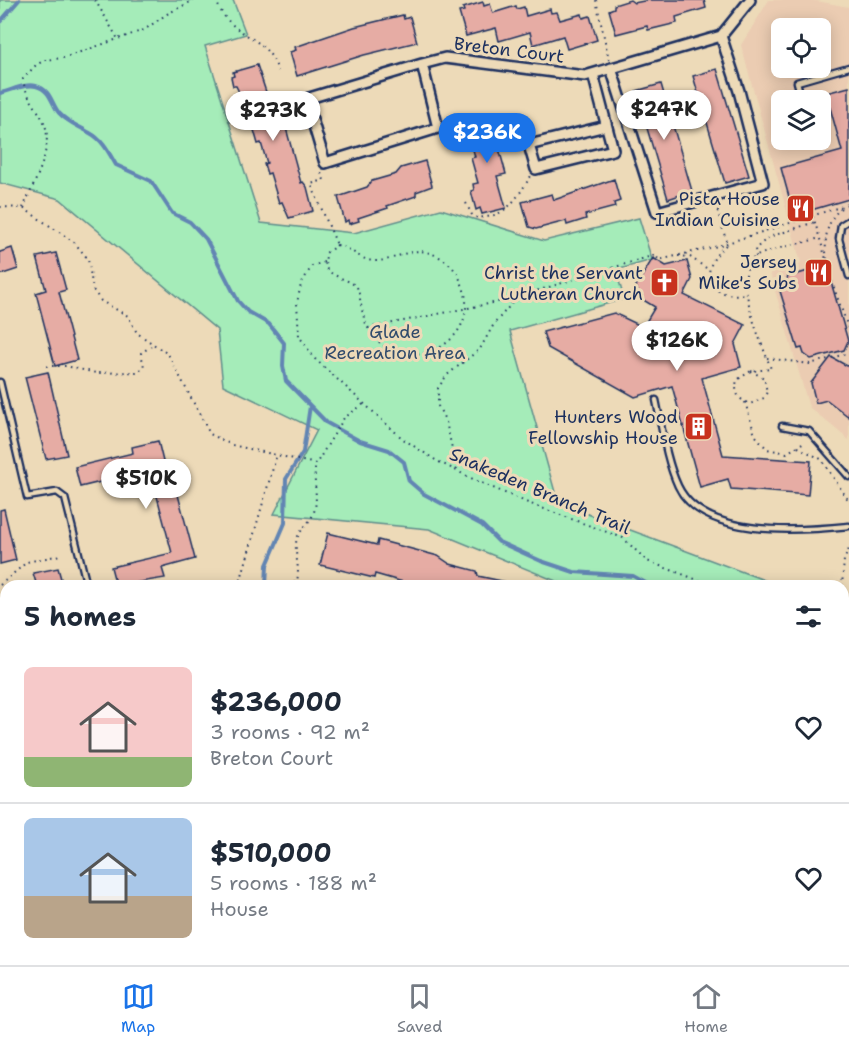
<!DOCTYPE html>
<meta charset="utf-8">
<style>
:root{--surface:#fff;--page:#f6f6f7;--text:#1f2937;--muted:#747a83;--line:#e0e1e3;--accent:#1a73e8}
body{margin:0;font-family:"Shantell Sans",sans-serif;background:var(--page);color:var(--text);height:100vh;display:flex;flex-direction:column;font-size:22px;white-space:nowrap}
*{box-sizing:border-box;margin:0}
p{font-size:20px;color:var(--muted)}
.icon{flex:none;width:33px;height:33px;fill:none;stroke:currentColor;stroke-width:2;stroke-linecap:round;stroke-linejoin:round}
.map{position:relative;flex:1;overflow:hidden}
.sheet{position:absolute;left:0px;top:580px;width:849px;height:386px;display:flex;flex-direction:column;background:var(--surface);border-radius:18px 18px 0 0;box-shadow:0 3px 15px #0003}
.sheet>*{flex:none}
.tools{position:absolute;left:771px;top:18px;display:grid;gap:12px}
.tools a{display:grid;place-items:center;width:60px;height:60px;border-radius:9px;background:var(--surface);box-shadow:0 3px 15px #0003;font-size:30px}
.price{position:absolute;translate:-50% -51px;padding:0 14px;border-radius:21px;background:#fff;color:#222;font-size:20px;line-height:39px;filter:drop-shadow(0 2px 3px #0008)}
.price::after{content:'';position:absolute;left:50%;top:36px;width:18px;height:14px;margin-left:-9px;background:inherit;clip-path:polygon(0 0,100% 0,50% 100%)}
.price.selected{background:var(--accent);color:#fff}
ul{padding:0;list-style:none}
li{display:flex;align-items:center;gap:18px;height:150px;padding:0 24px}
li+li{border-top:2px solid var(--line)}
li span{display:grid;place-items:center;flex:none;width:168px;height:120px;border-radius:9px;color:#555}
li>.icon{margin-inline-start:auto}
span .icon{width:72px;height:72px;fill:#fffc;stroke-width:1}
li b{font-size:26px}
h2{display:flex;justify-content:space-between;align-items:center;height:72px;padding:0 24px;font-size:26px}
.tabs{display:flex;justify-content:space-around;align-items:center;height:84px;border-top:2px solid var(--line);background:var(--surface);font-size:16px;color:var(--muted)}
.tabs a{display:grid;justify-items:center;gap:3px}
.tabs .selected{color:var(--accent)}
.map>svg:first-child{display:block}
.built{fill:#ebccb2;fill-rule:evenodd}
.green{fill:#a5ecb9;stroke:#608e8c;stroke-width:1.5}
.lines{fill:none;stroke-linecap:round;stroke-linejoin:round}
.stream{stroke:#6285b3;stroke-width:4}
.building{fill:#e6aca4;stroke:#1b2f5e;stroke-width:1.5}
.service-casing{stroke:#1b2f5e;stroke-width:9}
.minor-casing{stroke:#1b2f5e;stroke-width:14}
.tertiary-casing{stroke:#1b2f5e;stroke-width:16}
.path{stroke:#1b2f5e;stroke-width:2;stroke-dasharray:1.5 4.5;stroke-linecap:butt}
.service{stroke:#eddab8;stroke-width:4.5}
.minor{stroke:#eddab8;stroke-width:9}
.tertiary{stroke:#eddab8;stroke-width:12}
.labels{text-anchor:middle;stroke-width:6;stroke-linejoin:round;paint-order:stroke}
.street-label{font-size:18px;fill:#1b2f5e;stroke:#eddab8}
.poi-label{font-size:18px;fill:#1b2f5e;stroke:#eddab8;text-anchor:end}
.park-label{font-size:18px;fill:#304b6c;stroke:#eddab8}
</style>
<div class="map">
<svg width="849" height="965" viewBox="0 0 849 965">
<rect width="100%" height="100%" fill="#eddab8"/>
<filter id="ink" filterUnits="userSpaceOnUse"><feTurbulence type="fractalNoise" baseFrequency=".0167" numOctaves="2"/><feDisplacementMap in="SourceGraphic" scale="12" xChannelSelector="R" yChannelSelector="G"/><feConvolveMatrix kernelMatrix="1 2 1 2 8 2 1 2 1" color-interpolation-filters="sRGB"/></filter>
<g filter="url(#ink)">
<path class="built" d="M769,0H811L849,7V440L809,407L770,273L801,263L741,45ZM782,28H820V68H782ZM782,100H820V140H782Z"/>
<path class="green" d="M0,0H233L246,34L205,46L261,223L354,233L441,209L544,241L639,218L652,260L616,270L624,299L510,331L558,503L780,586H568L429,529L274,514L317,430L223,385L217,330L60,199L0,183Z
M843,610L849,613V736L843,744Z
M6,809V960H332L334,965H0V812Z"/>
<g class="lines">
<path class="stream" d="M0,22L19,0
M0,93C11,91 25,83 36,86C51,90 51,103 59,113C68,123 79,126 90,133C103,140 109,153 116,165L151,181L172,213L190,222L206,239L238,301L248,312L269,324L284,343L283,366L286,381L327,423L360,441L389,450L404,462L409,481L424,494L482,525L499,542L541,561L574,572L633,576L651,586
M266,586L267,565L285,523L286,479L303,452L310,406
M368,960L371,965"/>
</g>
<path class="building" d="M630,0L634,3L649,0H704L706,8L676,17L677,23L648,30L647,26L616,34L609,10L614,8V5Z
M483,2L484,6L490,4L493,13L516,6L517,9L524,7L526,16L550,9L551,13L557,12L560,20L582,14L583,18L590,16L597,40L567,49L563,36L533,45L530,32L499,41L496,28L466,36L459,12L464,11L463,8Z
M403,15L404,19L410,17L417,42L364,55L297,76L290,52L296,50L295,47L354,27Z
M257,65L267,95L273,100L280,124L286,128L301,183L303,182L307,187L313,211L289,218L282,202L279,203L270,173L267,174L264,164L267,163L261,143L258,144L252,123L249,114L246,115L240,94L236,86H233L231,77L234,76L233,72Z
M717,69L749,176L725,183L693,76Z
M661,84L692,191L668,199L636,91Z
M849,87V199L794,215L781,168L842,151L826,93Z
M494,113L502,143L498,145L506,174L497,176L506,208L482,214L480,208L476,210L471,191L474,190L473,184L478,183L471,158L475,157L467,127L471,126L470,120Z
M425,161L432,186L416,192V196L387,206L388,208L358,218L359,221L349,224L348,220L345,222L338,197L367,187L372,181L396,174L401,168Z
M614,179L620,201L614,203L615,207L585,215L586,219L567,225L566,221L536,229L529,227L522,202L552,194L554,200Z
M12,248L18,269L0,275V252Z
M56,253L66,290L59,292L77,360L55,366L36,293L46,290L37,257Z
M653,258L666,266L687,261L692,279L684,295L745,325L735,344L741,367L702,378L723,455L811,461L808,495L731,489L728,479L700,487L672,386L635,397L548,348L543,332L614,313L643,327L655,307L640,298L636,286Z
M818,268L829,275L848,341L844,350L811,359L804,354L802,348L798,349L780,291L788,277Z
M831,357L849,367V417L827,400L816,403L811,383Z
M48,372L67,455L46,459L25,377Z
M158,441L167,478L173,476L195,559L162,568L165,578L116,586L111,567L172,553L150,470L80,487L75,467L133,453L132,447Z
M4,509L16,560L0,564V510Z
M328,533L377,545L378,540L438,556L450,564L477,571L478,576L507,582V586H417L375,574L374,578L320,565Z
M58,568L63,586H37L33,573Z"/>
<g class="lines">
<defs>
<path id="service" d="M802,100L797,82L849,67
M849,220L841,225L839,239L849,276
M0,382L27,497L57,492L65,498L87,586
M656,400C662,428 666,460 678,486C703,539 800,531 849,526
M782,426L809,431L849,477
M770,960L782,965"/>
<path id="minor" d="M422,64L438,128L325,163L306,99L422,64L445,58L585,76L721,36L750,0
M611,68L657,212L763,183L739,91L721,36
M593,74L613,150L536,169L529,145L606,126
M0,796L6,794"/>
<path id="tertiary" d="M843,776L849,768
M718,965L720,960"/>
</defs>
<use href="#service" class="service-casing"/>
<use href="#minor" class="minor-casing"/>
<use href="#tertiary" class="tertiary-casing"/>
<path class="path" d="M95,0L118,39
M216,0C230,40 265,31 278,71
M596,0L609,60
M321,173L324,180L311,184L337,245
M466,203L473,217C506,220 515,200 531,176
M716,205L727,244C698,268 704,300 746,294
M0,207L23,208L74,242L88,259L93,290L101,301L128,316L137,333L168,354L210,434L232,445L316,464L344,418L365,403
M23,208C33,185 56,145 43,120C36,106 25,95 23,79L36,65L45,60L63,58L144,30L167,14L194,0
M841,208C807,238 839,296 849,331
M813,216L826,259
M337,245C351,247 360,261 375,261C401,261 411,241 441,258C452,264 459,275 463,287C483,343 403,382 370,331C361,318 362,302 357,287C347,278 333,278 325,267L326,253Z
M678,256L690,257L709,270
M756,257L755,249L769,237L815,222
M324,262L312,266L301,284L297,303L299,336L315,359L403,439L437,461L477,481L528,503L623,538L647,561L714,586
M368,328L518,298
M767,358L810,364L849,353
M46,366H66L96,373L138,372L144,367L141,353L153,345
M751,371L764,378L767,392L764,398L750,404C738,400 734,392 737,380L751,371L771,369C763,345 728,271 757,256C776,247 800,244 820,238
M745,402L755,435L767,449L787,453L804,442
M798,447L821,459L849,501
M457,470L446,422L438,406V388L447,375L480,349L494,324L513,302L526,294L655,255L659,260L718,246L849,204
M0,585L27,562L60,555
M239,586L277,454
M289,586L297,581C300,568 295,557 296,544C296,532 311,523 314,512C319,496 312,480 316,464
M842,586L844,560L849,549
M843,592L849,617
M70,960V965
M327,960L330,965
M220,965L221,960"/>
<use href="#service" class="service"/>
<use href="#minor" class="minor"/>
<use href="#tertiary" class="tertiary"/>
</g>
</g>
<defs>
<symbol id="restaurant-square" viewBox="-11 -11 22 22"><rect x="-9" y="-9" width="18" height="18" rx="4" fill="#c8321e" stroke="#eddab8"/><path d="M-5-6h1v4h1v-4h1v4h1v-4h1v5L-1.5 .5V6h-2V.5L-5-1ZM5-6V6H3V1.5H1.5Q1.5-4 5-6Z" fill="#fff"/></symbol>
<symbol id="church-square" viewBox="-11 -11 22 22"><rect x="-9" y="-9" width="18" height="18" rx="4" fill="#c8321e" stroke="#eddab8"/><path d="M-1.2-6h2.4v3.5h3.3v2.4h-3.3V6h-2.4V-.1h-3.3v-2.4h3.3Z" fill="#fff"/></symbol>
<symbol id="building-square" viewBox="-11 -11 22 22"><rect x="-9" y="-9" width="18" height="18" rx="4" fill="#c8321e" stroke="#eddab8"/><path d="M-4-6H4V6H1V3H-1V6H-4ZM-2.5-4.3h1.7v1.8h-1.7ZM.8-4.3h1.7v1.8H.8ZM-2.5-1h1.7V.8h-1.7ZM.8-1h1.7V.8H.8Z" fill="#fff"/></symbol>
</defs>
<g fill-rule="evenodd">
<use href="#restaurant-square" x="784" y="192" width="33" height="33"/>
<use href="#restaurant-square" x="802" y="256" width="33" height="33"/>
<use href="#church-square" x="648" y="266" width="33" height="33"/>
<use href="#building-square" x="682" y="410" width="33" height="33"/>
</g>
<g class="labels">
<g class="street-label">
<text transform="translate(509 50) rotate(7)" y="6">Breton Court</text>
<text transform="translate(540 491) rotate(23)" y="6">Snakeden Branch Trail</text>
</g>
<g class="poi-label">
<text x="780" y="205">Pista House<tspan x="780" dy="21">Indian Cuisine</tspan></text>
<text x="797" y="268">Jersey<tspan x="797" dy="21">Mike's Subs</tspan></text>
<text x="643" y="279">Christ the Servant<tspan x="643" dy="21">Lutheran Church</tspan></text>
<text x="678" y="423">Hunters Wood<tspan x="678" dy="21">Fellowship House</tspan></text>
</g>
<g class="park-label">
<text x="395" y="338">Glade<tspan x="395" dy="21">Recreation Area</tspan></text>
</g>
</g>
</svg>
<div class="tools">
<a><svg class="icon" aria-label="locate" viewBox="0 0 24 24"><circle cx="12" cy="12" r="6"/><path d="M12 2v4M12 18v4M2 12h4M18 12h4"/></svg></a>
<a><svg class="icon" aria-label="layers" viewBox="0 0 24 24"><path d="M12 4l9 5-9 5-9-5zM3 14l9 5 9-5"/></svg></a>
</div>
<b class="price" style="left:664px;top:141px">$247K</b>
<b class="price" style="left:273px;top:142px">$273K</b>
<b class="price selected" style="left:487px;top:164px">$236K</b>
<b class="price" style="left:677px;top:372px">$126K</b>
<b class="price" style="left:146px;top:510px">$510K</b>
<section class="sheet">
<h2>5 homes<svg class="icon" aria-label="filters" viewBox="0 0 24 24"><path d="M4 7h16M4 17h16"/><circle cx="9" cy="7" r="2"/><circle cx="15" cy="17" r="2"/></svg></h2>
<ul>
<li><span style="background:linear-gradient(#f6c9c9 75%,#8fb573 0)"><svg class="icon" aria-label="home" viewBox="0 0 24 24"><path d="M3 11l9-7 9 7M6 9v11h12V9"/></svg></span><div><b>$236,000</b><p>3 rooms · 92 m²</p><p>Breton Court</p></div><svg class="icon" aria-label="heart" viewBox="0 0 24 24"><path d="M12 20l-8-8c-3-5 5-10 8-4 3-6 11-1 8 4z"/></svg></li>
<li><span style="background:linear-gradient(#a9c7e8 65%,#b9a48a 0)"><svg class="icon" aria-label="home" viewBox="0 0 24 24"><path d="M3 11l9-7 9 7M6 9v11h12V9"/></svg></span><div><b>$510,000</b><p>5 rooms · 188 m²</p><p>House</p></div><svg class="icon" aria-label="heart" viewBox="0 0 24 24"><path d="M12 20l-8-8c-3-5 5-10 8-4 3-6 11-1 8 4z"/></svg></li>
</ul>
</section>
</div>
<nav class="tabs">
<a class="selected"><svg class="icon" aria-label="map" viewBox="0 0 24 24"><path d="M3 6l6-2 6 2 6-2v14l-6 2-6-2-6 2zM9 4v14M15 6v14"/></svg>Map</a>
<a><svg class="icon" aria-label="saved" viewBox="0 0 24 24"><path d="M7 4h10v16l-5-4-5 4z"/></svg>Saved</a>
<a><svg class="icon" aria-label="home" viewBox="0 0 24 24"><path d="M3 11l9-7 9 7M6 9v11h12V9"/></svg>Home</a>
</nav>
